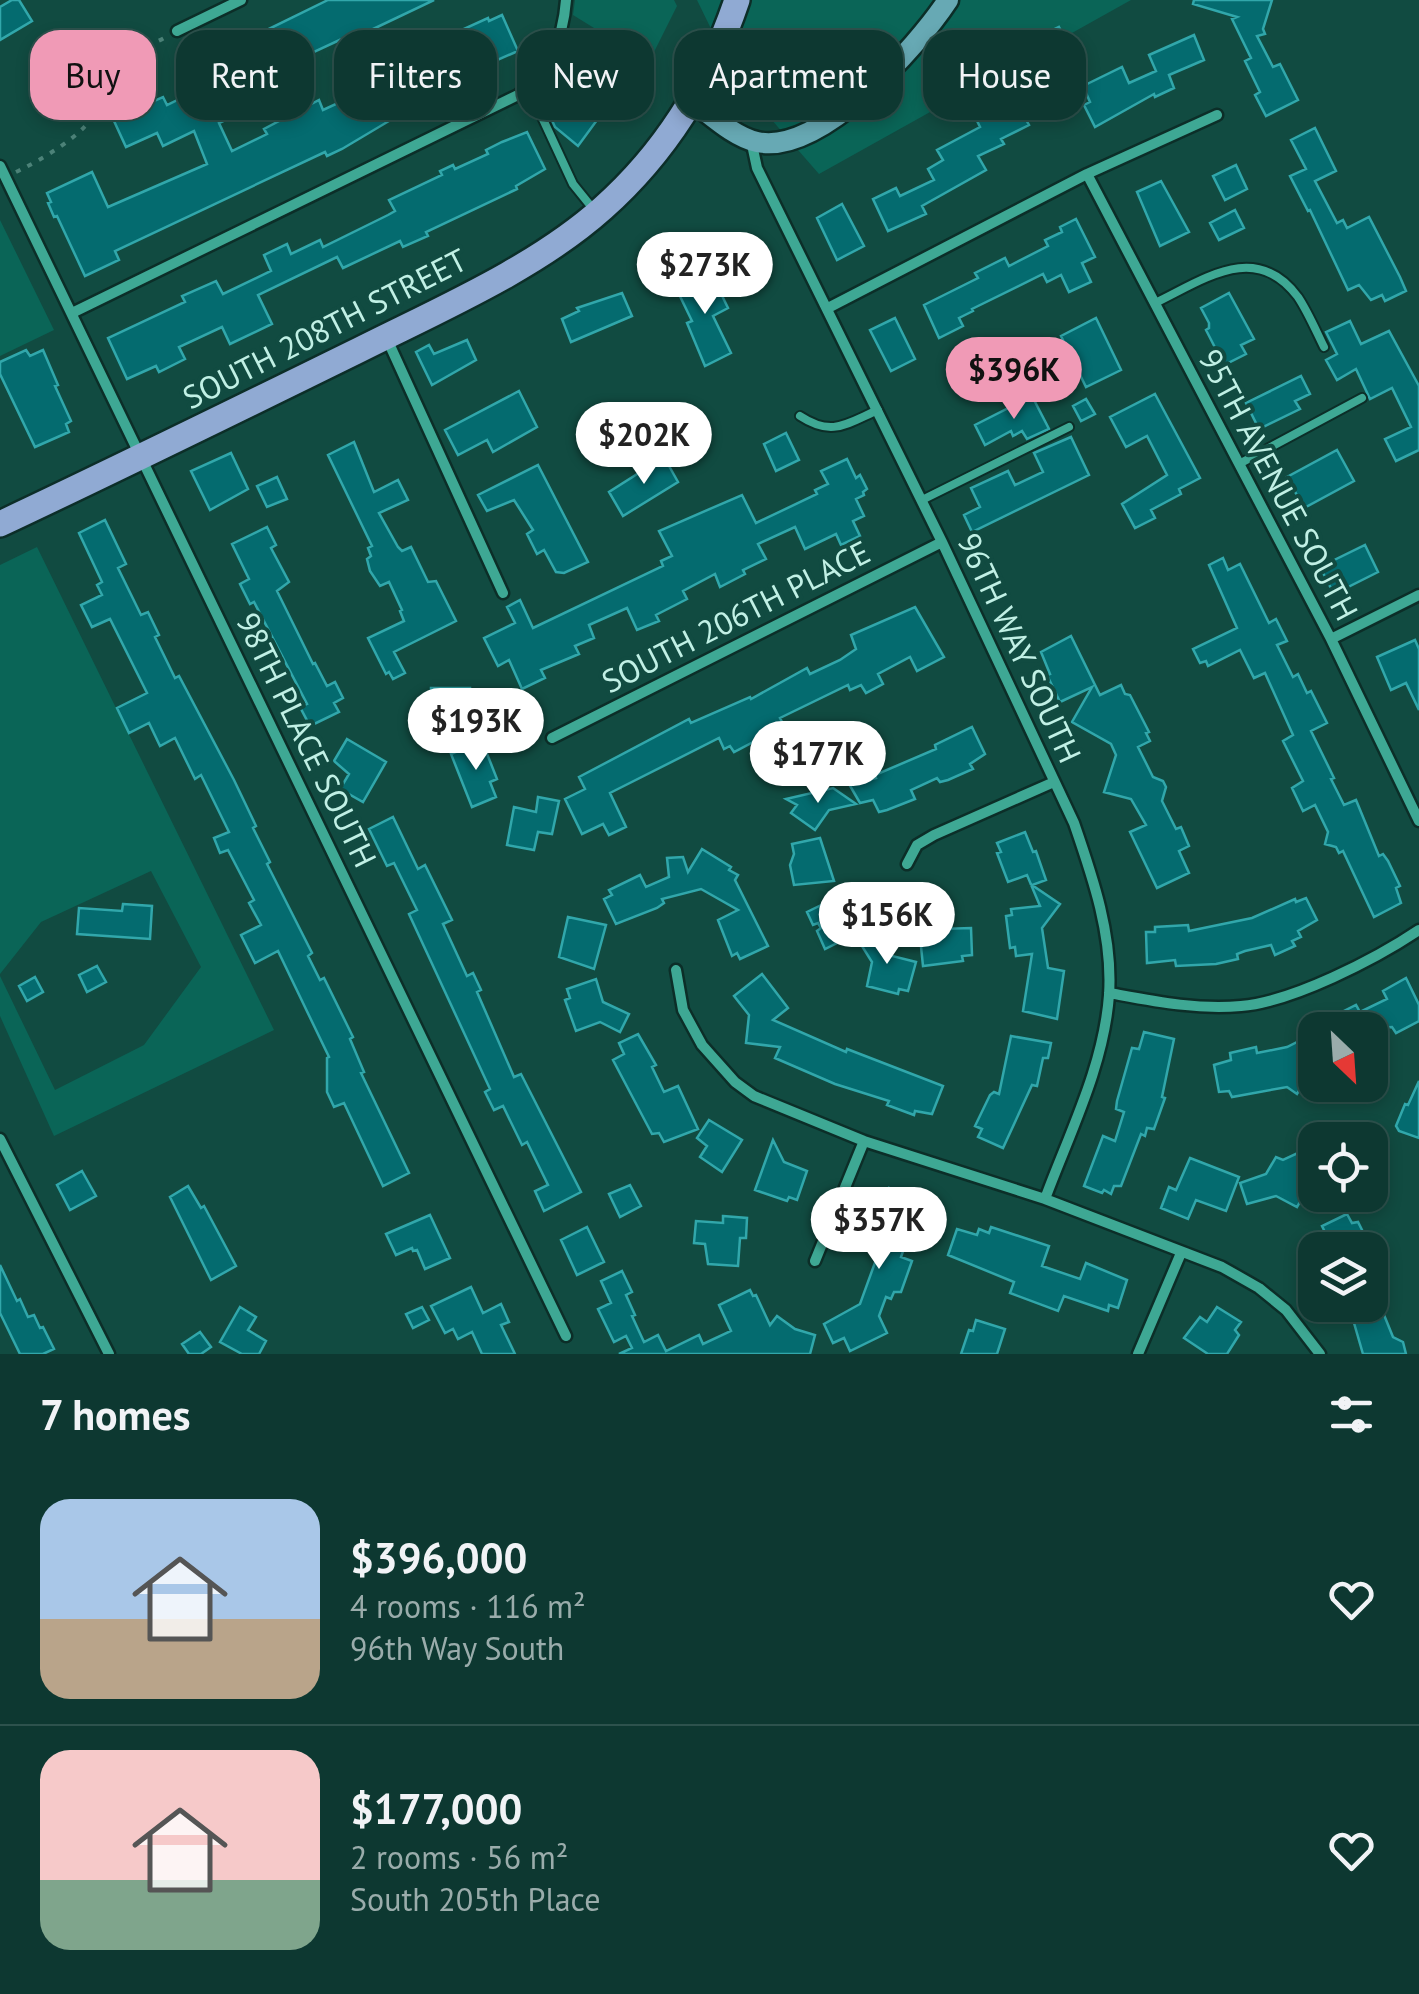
<!DOCTYPE html>
<meta charset="utf-8">
<style>
:root{--surface:#0d3831;--page:#163f39;--text:#f1f3f6;--muted:#9aacab;--line:#2d524d;--accent:#f09ab6}
body{margin:0;font-family:"PT Sans",sans-serif;background:var(--page);color:var(--text);height:100vh;display:flex;flex-direction:column;font-size:38px;white-space:nowrap}
*{box-sizing:border-box;margin:0}
p{font-size:32px;color:var(--muted)}
.icon{flex:none;width:55px;height:55px;fill:none;stroke:currentColor;stroke-width:2;stroke-linecap:round;stroke-linejoin:round}
.map{position:relative;height:1354px;overflow:hidden}
.drawer{display:flex;flex-direction:column;background:var(--surface);flex:1}
.drawer>*{flex:none}
.banner{position:absolute;left:30px;top:30px;width:1360px;height:90px;display:flex;gap:20px}
.needle{width:65px;rotate:155deg}
.fabs{position:absolute;left:1298px;top:1012px;display:grid;gap:20px}
.fabs a{display:grid;place-items:center;width:90px;height:90px;border-radius:20px;background:var(--surface);box-shadow:0 5px 15px #0003,0 0 0 2px var(--line);font-size:50px}
.price{position:absolute;translate:-50% -85px;padding:0 22px;border-radius:35px;background:#fff;color:#222;font-size:32px;line-height:65px;filter:drop-shadow(0 2px 5px #0008)}
.price::after{content:'';position:absolute;left:50%;top:60px;width:30px;height:22px;margin-left:-15px;background:inherit;clip-path:polygon(0 0,100% 0,50% 100%)}
.price.active{background:var(--accent);color:#111}
ul{padding:0;list-style:none}
li{display:flex;align-items:center;gap:30px;height:250px;padding:0 40px}
li+li{border-top:2px solid var(--line)}
li span{display:grid;place-items:center;flex:none;width:280px;height:200px;border-radius:30px;color:#555}
li>.icon{margin-inline-start:auto}
span .icon{width:120px;height:120px;fill:#fffc;stroke-width:1}
li b{font-size:42px}
h2{display:flex;justify-content:space-between;align-items:center;height:120px;padding:0 40px;font-size:42px}
.tag{padding:0 35px;border-radius:30px;background:var(--surface);box-shadow:0 5px 15px #0003,0 0 0 2px var(--line);font-size:35px;line-height:90px}
.tag.active{background:var(--accent);color:#111}
.map>svg:first-child{display:block}
.green{fill:#0a6557}
.building{fill:#046b6f;stroke:#31a7ab;stroke-width:2.5}
.lines{fill:none;stroke-linecap:round;stroke-linejoin:round}
.lane-casing{stroke:#0c2e28;stroke-width:12}
.street-casing{stroke:#0c2e28;stroke-width:15}
.secondary-casing{stroke:#0c2e28;stroke-width:25}
.primary-casing{stroke:#0c2e28;stroke-width:30}
.path{stroke:#4c8278;stroke-width:4;stroke-dasharray:5 8;stroke-linecap:butt}
.lane{stroke:#3ea894;stroke-width:8}
.street{stroke:#3ea894;stroke-width:10}
.secondary{stroke:#67a9b4;stroke-width:20}
.primary{stroke:#90aad3;stroke-width:25}
.labels{text-anchor:middle;stroke-width:8;stroke-linejoin:round;paint-order:stroke}
.street-label{font-size:32px;fill:#c1f0e5;stroke:#114b41}
</style>
<div class="map">
<svg width="1419" height="1354" viewBox="0 0 1419 1354">
<rect width="100%" height="100%" fill="#114b41"/>
<path class="green" d="M575,0H674L677,6L649,62L573,15Z
M697,0H1131L819,174L735,78Z
M0,220L54,330L0,356Z
M37,547L274,1030L54,1136L0,1016V976L55,1090L144,1045L201,967L151,871L41,922L0,974V565Z"/>
<path class="building" d="M12,0H19L32,21L0,40V7Z
M328,0H434L371,30L372,33L359,40L357,34L346,37L305,56L307,60L239,93L247,110L219,123L232,151L267,134L264,129L319,100L323,110L360,93L355,83L450,45L446,37L488,18L489,21L502,15L518,51L488,64L491,69L483,73L485,77L399,115L342,149L327,156L325,152L115,251L119,260L85,276L57,216L54,217L48,203L51,202L47,193L92,172L108,207L207,164L194,131L163,146L157,133L126,147L109,110L133,98L138,108L163,97L167,105L208,85L238,70L228,49Z
M1194,0H1272L1263,29L1265,34L1257,36L1273,67L1280,64L1298,100L1266,116L1255,95L1260,92L1245,61L1251,58L1232,19L1237,17L1193,4Z
M1059,27L1080,64L1018,94L1028,114L1024,116L1029,125L1001,139L1004,144L978,156L986,170L922,206L926,214L888,231L873,199L896,188L900,196L934,180L928,169L943,160L937,150L980,127L968,102L1011,82L1001,64L1042,45L1038,37Z
M1194,35L1204,60L1169,75L1174,88L1155,97L1154,94L1095,127L1084,105L1090,102L1083,86L1122,67L1129,83L1156,71L1149,55Z
M598,45L633,71L578,146L555,127L550,116L586,68L582,65Z
M1315,128L1336,171L1315,181L1337,223L1343,220L1347,228L1369,217L1400,277L1406,291L1385,301L1382,295L1371,300L1359,285L1348,290L1310,210L1308,211L1290,176L1306,169L1291,140Z
M527,132L545,169L516,186L517,189L426,232L428,236L403,247L400,241L343,268L337,257L258,295L272,324L230,344L222,327L179,347L185,359L159,372L156,366L127,379L108,338L185,302L182,296L216,281L223,294L271,271L264,255L287,244L291,254L320,240L323,247L388,215L395,211L389,200L442,175L440,171L453,165L455,169L488,154L486,150L502,142Z
M1236,165L1247,189L1225,200L1213,176Z
M1161,181L1189,232L1160,246L1137,192Z
M842,204L864,246L837,260L817,218Z
M1235,210L1244,228L1219,240L1210,223Z
M1076,219L1095,257L1082,263L1091,282L1069,292L1061,275L1047,282L1043,274L972,309L973,311L959,318L963,326L939,338L924,305L978,278L975,273L1005,258L1009,266L1048,246L1045,240L1062,232L1060,227Z
M711,273L728,308L713,316L731,353L705,366L687,323L692,321L677,290Z
M622,293L632,316L571,342L562,319L579,311L577,308Z
M1229,293L1254,339L1241,345L1246,354L1224,365L1206,330L1209,328V323L1201,308Z
M895,318L915,359L891,371L870,330Z
M1096,318L1121,370L1086,387L1061,336Z
M1350,321L1361,344L1389,331L1419,386V450L1396,461L1385,439L1411,427L1392,388L1370,399L1356,369L1337,380L1326,360L1337,354L1326,332Z
M467,340L476,360L432,385L416,352L429,345L434,354Z
M26,350L30,356L43,350L58,385L55,386L71,421L66,424L69,432L35,447L0,374V362Z
M1301,376L1310,394L1295,401L1300,409L1259,429L1246,403Z
M519,391L537,427L493,452L487,440L458,455L445,430Z
M1155,394L1200,478L1179,489L1181,494L1151,510L1155,518L1135,528L1122,504L1167,475L1147,436L1126,447L1110,417Z
M1032,396L1049,429L1027,439L1022,431L1013,436L1011,431L985,445L975,425Z
M1086,399L1095,414L1081,421L1073,406Z
M679,412L690,430L674,439L663,421Z
M786,433L799,460L776,471L764,444Z
M1071,437L1089,475L972,532L964,515L980,507L971,488L1008,471L1015,485L1043,472L1034,453Z
M354,442L374,492L398,480L408,500L379,513L398,547L402,551L411,547L428,582L436,581L456,621L394,652L405,673L393,679L389,672L386,674L368,638L404,621L400,611L402,610L389,582L380,586L370,571L367,559L371,556L368,548L372,546L328,455Z
M1337,450L1354,481L1304,508L1287,477Z
M231,453L248,489L210,510L191,471Z
M664,457L678,482L623,516L609,492Z
M847,459L856,478L860,475L867,489L863,492L864,495L856,499L864,516L853,521L860,536L841,545L836,534L805,549L795,527L758,544L766,559L743,570L745,574L720,587L715,574L683,591L687,599L656,615L659,621L637,630L627,608L589,625L594,638L575,646L579,654L541,670L545,678L522,689L509,660L498,666L484,638L515,623L507,607L520,600L533,628L663,566L661,561L672,556L659,531L742,495L756,523L817,494L815,490L828,484L821,471Z
M538,465L588,562L564,573L556,572L544,550L537,554L527,534L533,530L514,500L487,511L478,495Z
M277,477L287,499L267,507L257,486Z
M105,520L126,564L118,568L141,615L148,612L159,635L155,637L175,678L179,676L234,780L256,826L253,828L270,862L267,864L312,953L308,956L320,980L324,978L353,1037L350,1039L364,1072L361,1073L409,1173L383,1186L344,1103L334,1107L327,1092V1058L329,1057L278,951L255,963L241,935L261,925L249,903L254,900L228,850L220,853L214,838L229,832L201,775L195,779L175,738L160,746L149,723L129,733L117,708L147,693L110,619L92,627L81,605L102,595L97,585L102,582L79,533Z
M267,527L276,545L271,548L289,582L277,591L313,664L315,663L327,686L335,682L343,698L334,703L339,712L310,726L300,707L307,704L254,602L250,604L240,584L249,579L232,544Z
M1365,545L1378,572L1334,594L1320,567Z
M1223,558L1228,570L1240,564L1269,623L1276,619L1287,641L1277,645L1293,677L1298,674L1307,693L1311,691L1327,723L1311,731L1334,778L1331,779L1344,805L1356,800L1379,856L1383,854L1388,861L1400,886L1396,888L1401,903L1374,917L1343,851L1339,853L1336,847L1325,844L1328,832L1315,805L1303,811L1292,788L1303,781L1283,741L1293,735L1265,673L1254,678L1240,650L1208,666L1206,661L1200,663L1193,649L1237,628L1209,565Z
M915,607L944,657L917,671L910,657L878,674L883,684L866,693L861,685L850,690L848,685L780,718L784,726L734,752L730,746L724,749L719,738L610,793L626,827L609,835L603,824L582,834L565,799L585,789L579,777L689,719L691,723L750,697L751,699L807,668L810,674L840,660L856,649L851,635Z
M1071,636L1100,695L1121,685L1125,694L1130,695L1149,732L1146,733L1150,741L1138,747L1153,777L1163,781L1166,787L1162,801L1176,829L1181,827L1189,846L1179,851L1189,873L1157,888L1130,832L1146,825L1131,799L1104,792L1116,755L1111,744L1072,722L1092,687L1060,702L1047,675L1050,674L1041,652Z
M1415,640L1419,649V710L1406,683L1391,690L1377,657Z
M431,688H470V709L494,710V731H447V725H431Z
M972,727L985,754L970,764L973,769L948,780L940,782L937,778L911,790L915,799L887,810L879,812L873,800L860,803L849,784L876,778L875,775L936,749L935,745Z
M347,739L386,762L363,802L340,789L349,774L334,761Z
M482,741L497,779L490,782L496,797L472,807L451,754Z
M833,788L856,804L829,810L815,830L791,813L797,805L786,799Z
M538,797L559,801L552,834L538,832L534,850L507,845L514,807L536,812Z
M393,817L418,869L425,865L452,920L443,924L467,976L473,973L481,990L477,992L514,1077L521,1074L581,1192L544,1211L535,1191L548,1185L527,1142L522,1145L503,1106L494,1110L485,1092L490,1089L409,914L417,910L394,863L387,866L369,829Z
M1025,832L1033,852L1036,851L1046,880L1032,885L1060,904L1042,928L1048,968L1064,971L1057,1019L1023,1011L1032,954L1016,956L1015,947L1010,948L1006,916L1012,915L1011,909L1040,906L1027,875L1008,882L997,853L1001,852L997,843Z
M820,838L834,881L794,885L790,865L794,854L792,844Z
M702,849L731,867L729,870L738,875L735,880L768,946L740,959L737,953L732,956L718,920L738,910L701,889L662,899L664,903L657,908L616,924L604,899L612,895L609,890L640,875L646,887L669,877L667,858L683,857L688,872Z
M840,896L859,932L825,949L817,931L821,928L818,923L813,925L807,912Z
M1306,898L1317,920L1298,931L1301,937L1292,941L1295,946L1275,955L1271,945L1245,951L1237,954L1238,959L1216,964L1176,966L1175,960L1147,963L1146,932H1155V927L1188,925L1189,931L1252,918L1295,899L1296,902Z
M123,904L152,906L150,939L77,934L79,908L122,911Z
M568,917L606,925L594,969L559,957Z
M939,924L940,929L971,928L972,955L962,956L963,961L923,966L919,927Z
M877,932L892,956L916,962L908,991L899,989L898,994L867,986L872,962L860,943Z
M97,966L106,982L87,992L79,975Z
M762,974L788,1008L773,1020L846,1052L847,1049L943,1086L932,1114L915,1111L914,1115L887,1105L889,1101L835,1084L775,1058L780,1047L746,1043L749,1015L734,996Z
M35,977L43,992L27,1001L19,986Z
M1406,978L1419,1005V1021L1396,1033L1392,1027L1338,1030L1332,1017L1356,1005L1360,1012L1387,999L1383,991Z
M596,979L603,1002L629,1014L620,1032L600,1022L576,1031L565,1000L570,998L567,989Z
M1144,1032L1174,1039L1162,1097L1165,1098L1154,1129L1147,1128L1145,1136L1141,1134L1121,1186H1114L1111,1194L1104,1190L1102,1193L1084,1186L1103,1136L1115,1141L1124,1112L1116,1109L1117,1101L1132,1048L1139,1049Z
M1315,1033V1077L1303,1084L1297,1094L1287,1087L1232,1097L1229,1091L1219,1092L1214,1065L1231,1060L1230,1053L1256,1047L1257,1053L1287,1047Z
M638,1034L656,1065L652,1067L664,1092L678,1086L698,1129L664,1142L659,1133L652,1134L613,1060L624,1054L619,1043Z
M1011,1036L1051,1043L1048,1058H1043L1037,1086L1032,1085L1003,1148L978,1137L982,1129L975,1126L990,1095L994,1092L999,1094Z
M1419,1081V1138L1399,1131L1396,1126L1405,1104L1408,1105Z
M709,1120L742,1140L722,1172L700,1157L707,1146L697,1138Z
M773,1140L784,1162L807,1171L797,1200L789,1197L787,1201L755,1190Z
M1315,1145V1175L1297,1207L1276,1196L1247,1204L1240,1183L1266,1174L1276,1157L1283,1160Z
M1190,1158L1239,1177L1226,1211L1196,1200L1188,1219L1161,1208L1169,1187L1176,1190Z
M82,1171L96,1196L70,1210L57,1185Z
M630,1185L641,1206L620,1217L609,1194Z
M188,1186L201,1208L204,1206L236,1266L211,1280L170,1197Z
M889,1188L915,1198L912,1207L917,1212L901,1257L912,1261L901,1292H894L891,1299L886,1297L879,1316L887,1333L850,1351L844,1338L833,1343L824,1324L860,1304L885,1235L864,1227L875,1202L883,1205Z
M1347,1214L1352,1223L1358,1222L1372,1250H1334L1322,1226Z
M430,1215L450,1258L425,1269L417,1250L413,1251L412,1248L396,1255L386,1234Z
M723,1216L747,1218L746,1238H740L738,1266L708,1264L705,1244L694,1243L696,1221L723,1223Z
M587,1227L604,1262L577,1275L561,1240Z
M991,1227L1049,1246L1042,1266L1080,1279L1086,1263L1127,1280L1118,1308L1109,1305L1108,1311L1064,1296L1058,1311L1010,1293L1014,1282L948,1255L957,1229L977,1235L979,1229L989,1233Z
M0,1265L17,1301L20,1299L28,1317L34,1315L40,1328L43,1327L54,1349L43,1354H20L0,1313Z
M622,1271L632,1292L626,1295L635,1315L632,1316L644,1342L658,1335L666,1351L699,1335L703,1344L731,1331L719,1305L750,1290L753,1296L756,1295L770,1325L777,1316L795,1329L815,1335L810,1354H619L632,1348L626,1336L614,1342L598,1309L611,1303L601,1281Z
M471,1287L483,1313L501,1304L509,1322L501,1325L515,1354H482L472,1332L458,1339L453,1329L445,1333L431,1306Z
M1342,1305H1380L1393,1337L1403,1342L1406,1354H1363L1354,1323Z
M240,1307L256,1317L248,1330L266,1341L259,1354H242L220,1342Z
M422,1307L429,1320L413,1328L406,1314Z
M1217,1307L1241,1322L1235,1330L1239,1335L1227,1354H1208L1184,1338L1200,1317L1207,1322Z
M976,1320L1005,1329L997,1354H961L969,1330L973,1331Z
M200,1332L211,1347L201,1354H189L182,1344Z"/>
<g class="lines">
<defs>
<path id="lane" d="M528,87L573,184L594,210
M1155,303C1203,280 1256,240 1298,297C1308,312 1316,331 1324,347
M800,416C832,437 846,424 878,410
M1239,464L1362,398
M922,500L1069,427"/>
<path id="street" d="M177,31L241,0
M751,140L757,168L942,542L1074,823C1093,878 1113,936 1109,995C1104,1066 1069,1134 1045,1199
M0,166L566,1336
M1087,174L1331,639L1419,821
M828,308L1087,174L1217,115
M72,313L518,95C549,69 563,41 566,0
M387,339L503,593
M1331,639L1419,595
M552,738L942,542
M907,864L917,845L934,835L1054,782
M676,970L683,1010L702,1045L735,1082L754,1096L864,1141L1045,1199L1222,1267L1259,1288L1286,1310L1320,1354
M1109,993C1153,1001 1196,1010 1241,1006C1292,1002 1376,959 1419,930
M0,1139L109,1354
M815,1261L864,1141
M1138,1354L1181,1253"/>
<path id="secondary" d="M692,101C711,115 734,137 757,142C820,156 917,47 948,0"/>
<path id="primary" d="M0,524C119,468 237,410 355,352C436,311 535,269 603,208C667,151 710,80 737,0"/>
</defs>
<use href="#lane" class="lane-casing"/>
<use href="#street" class="street-casing"/>
<use href="#secondary" class="secondary-casing"/>
<use href="#primary" class="primary-casing"/>
<path class="path" d="M16,172C35,163 92,132 95,109C97,95 91,83 102,71C117,54 144,49 164,38"/>
<use href="#lane" class="lane"/>
<use href="#street" class="street"/>
<use href="#secondary" class="secondary"/>
<use href="#primary" class="primary"/>
</g>
<g class="labels">
<g class="street-label">
<text transform="translate(325 329) rotate(-27)" y="11">SOUTH 208TH STREET</text>
<text transform="translate(1278 485) rotate(62)" y="11">95TH AVENUE SOUTH</text>
<text transform="translate(736 617) rotate(-27)" y="11">SOUTH 206TH PLACE</text>
<text transform="translate(1019 648) rotate(65)" y="11">96TH WAY SOUTH</text>
<text transform="translate(306 740) rotate(64)" y="11">98TH PLACE SOUTH</text>
</g>
</g>
</svg>
<div class="fabs">
<a><svg class="needle" viewBox="-14 -14 28 28"><path d="M0-13l5 13h-10z" fill="#e53935"/><path d="M0 13l5-13h-10z" fill="#9aacab"/></svg></a>
<a><svg class="icon" aria-label="locate" viewBox="0 0 24 24"><circle cx="12" cy="12" r="6"/><path d="M12 2v4M12 18v4M2 12h4M18 12h4"/></svg></a>
<a><svg class="icon" aria-label="layers" viewBox="0 0 24 24"><path d="M12 4l9 5-9 5-9-5zM3 14l9 5 9-5"/></svg></a>
</div>
<b class="price" style="left:705px;top:317px">$273K</b>
<b class="price active" style="left:1014px;top:422px">$396K</b>
<b class="price" style="left:644px;top:487px">$202K</b>
<b class="price" style="left:476px;top:773px">$193K</b>
<b class="price" style="left:818px;top:806px">$177K</b>
<b class="price" style="left:887px;top:967px">$156K</b>
<b class="price" style="left:879px;top:1272px">$357K</b>
<div class="banner">
<a class="tag active">Buy</a>
<a class="tag">Rent</a>
<a class="tag">Filters</a>
<a class="tag">New</a>
<a class="tag">Apartment</a>
<a class="tag">House</a>
</div>
</div>
<section class="drawer">
<h2>7 homes<svg class="icon" aria-label="filters" viewBox="0 0 24 24"><path d="M4 7h16M4 17h16"/><circle cx="9" cy="7" r="2"/><circle cx="15" cy="17" r="2"/></svg></h2>
<ul>
<li><span style="background:linear-gradient(#a9c7e8 60%,#b9a48a 0)"><svg class="icon" aria-label="home" viewBox="0 0 24 24"><path d="M3 11l9-7 9 7M6 9v11h12V9"/></svg></span><div><b>$396,000</b><p>4 rooms · 116 m²</p><p>96th Way South</p></div><svg class="icon" aria-label="heart" viewBox="0 0 24 24"><path d="M12 20l-8-8c-3-5 5-10 8-4 3-6 11-1 8 4z"/></svg></li>
<li><span style="background:linear-gradient(#f6c9c9 65%,#7fa58c 0)"><svg class="icon" aria-label="home" viewBox="0 0 24 24"><path d="M3 11l9-7 9 7M6 9v11h12V9"/></svg></span><div><b>$177,000</b><p>2 rooms · 56 m²</p><p>South 205th Place</p></div><svg class="icon" aria-label="heart" viewBox="0 0 24 24"><path d="M12 20l-8-8c-3-5 5-10 8-4 3-6 11-1 8 4z"/></svg></li>
</ul>
</section>
